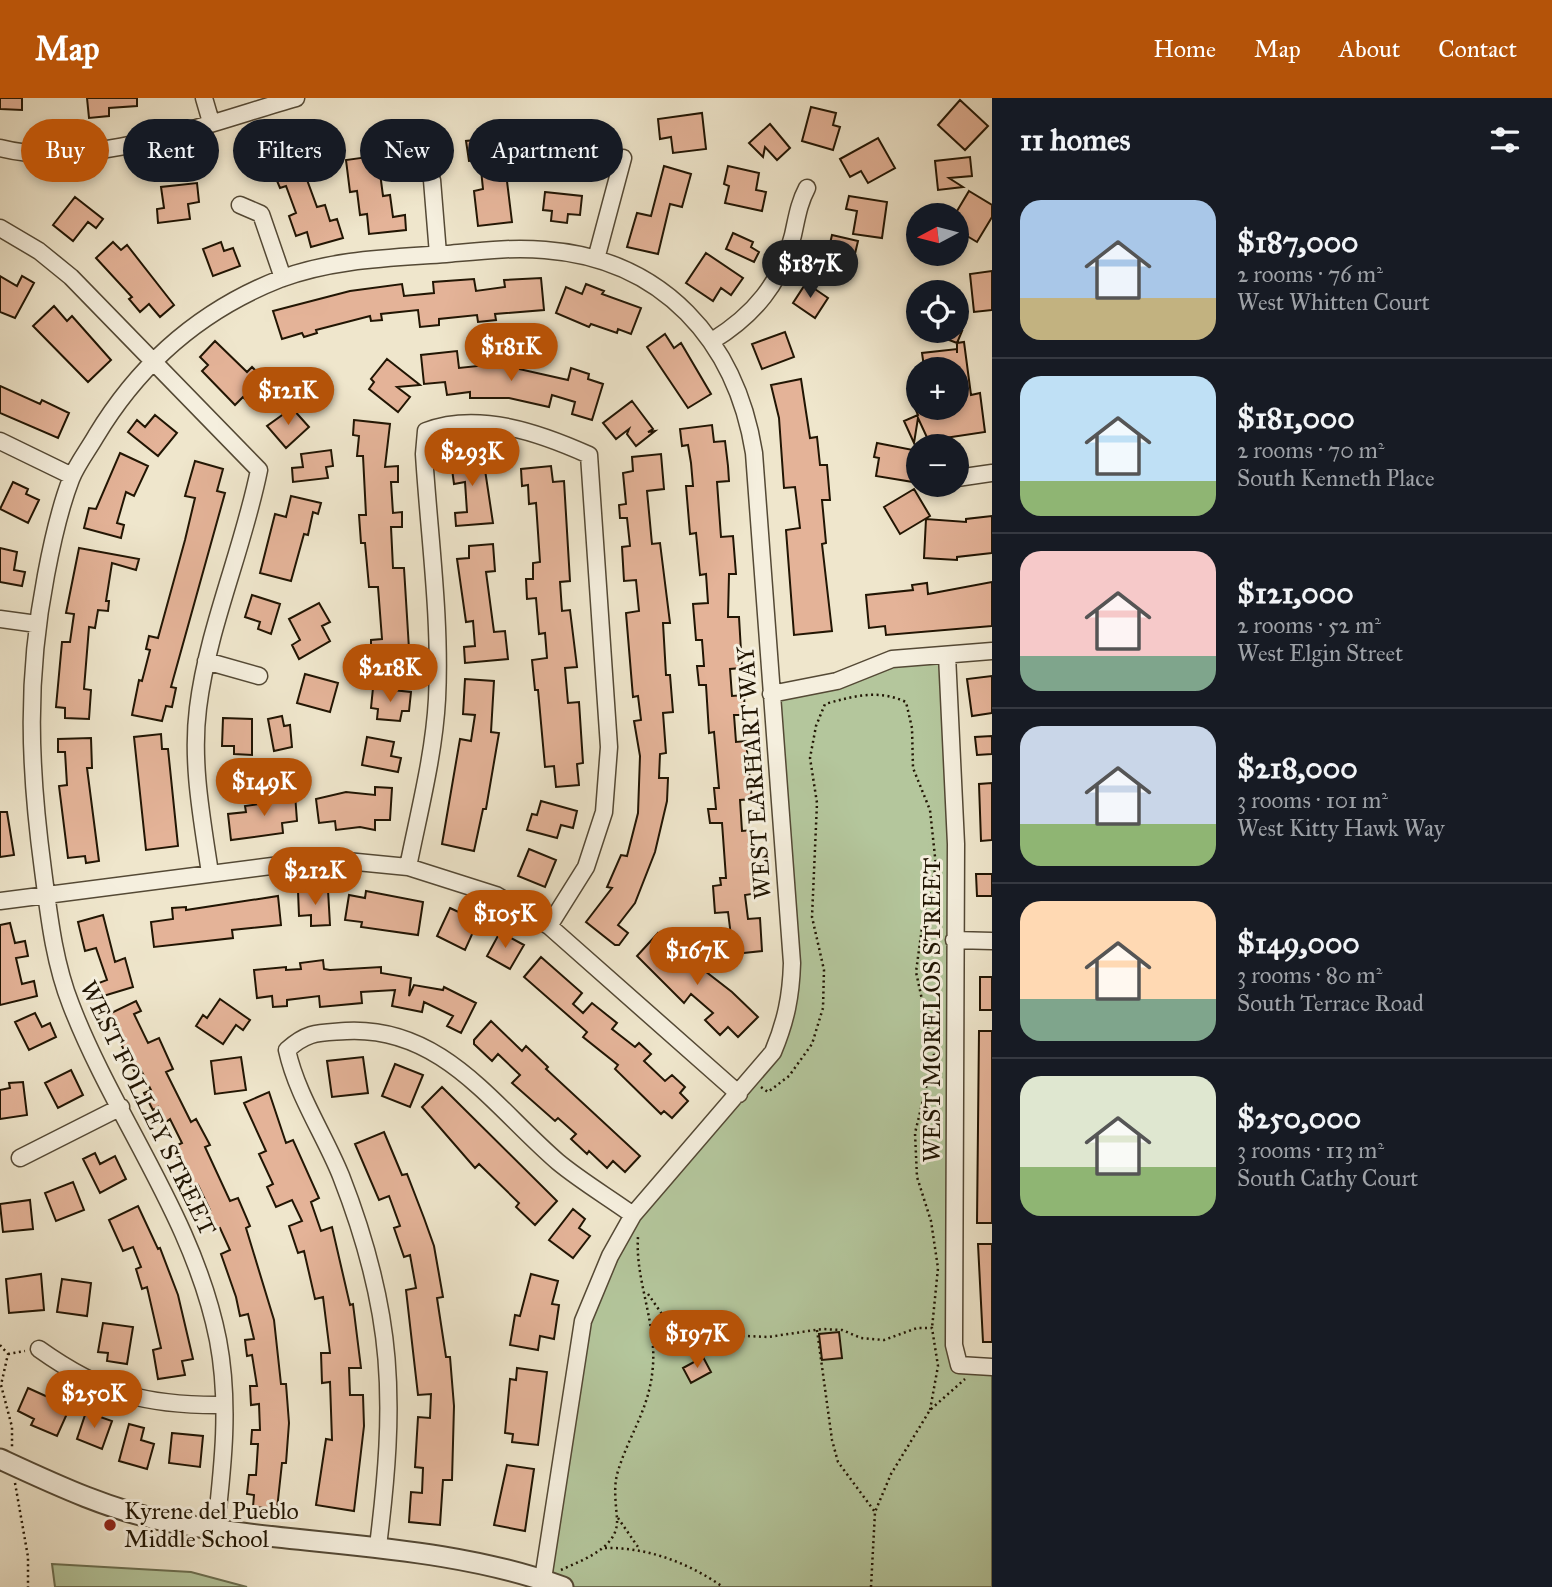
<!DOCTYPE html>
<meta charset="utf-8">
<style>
:root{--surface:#171b24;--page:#242831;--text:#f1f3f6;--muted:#9ea1a6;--line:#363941;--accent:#b45309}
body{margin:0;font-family:"IM FELL Great Primer",serif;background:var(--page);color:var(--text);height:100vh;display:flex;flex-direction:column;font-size:26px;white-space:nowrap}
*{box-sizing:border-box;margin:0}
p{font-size:23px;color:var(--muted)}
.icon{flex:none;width:38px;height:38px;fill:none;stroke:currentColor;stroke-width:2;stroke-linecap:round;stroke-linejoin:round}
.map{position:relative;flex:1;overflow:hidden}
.panel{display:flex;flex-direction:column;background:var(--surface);width:560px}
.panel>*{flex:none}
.banner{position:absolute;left:21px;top:21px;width:665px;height:63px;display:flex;gap:14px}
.needle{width:46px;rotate:263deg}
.buttons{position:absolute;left:906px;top:105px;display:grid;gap:14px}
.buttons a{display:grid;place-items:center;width:63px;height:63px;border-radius:50%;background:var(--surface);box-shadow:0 4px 10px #0003;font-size:35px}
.price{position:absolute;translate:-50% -60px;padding:0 16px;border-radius:24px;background:var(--accent);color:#fff;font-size:23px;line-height:46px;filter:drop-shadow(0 2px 4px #0008)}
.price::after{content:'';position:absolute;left:50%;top:42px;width:21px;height:16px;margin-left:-10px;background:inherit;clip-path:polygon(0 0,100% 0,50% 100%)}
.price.active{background:#222;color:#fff}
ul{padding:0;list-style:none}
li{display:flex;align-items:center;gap:21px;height:175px;padding:0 28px}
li+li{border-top:2px solid var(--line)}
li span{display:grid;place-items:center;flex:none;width:196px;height:140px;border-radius:21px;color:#555}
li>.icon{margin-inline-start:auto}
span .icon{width:84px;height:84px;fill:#fffc;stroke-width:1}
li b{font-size:30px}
h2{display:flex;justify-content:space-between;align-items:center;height:84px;padding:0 28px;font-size:30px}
.tag{padding:0 24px;border-radius:32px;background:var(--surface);box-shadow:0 4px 10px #0003;font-size:24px;line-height:63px}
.tag.active{background:var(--accent);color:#fff}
header{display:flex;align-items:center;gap:42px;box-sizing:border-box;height:98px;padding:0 35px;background:var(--accent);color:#fff}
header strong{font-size:33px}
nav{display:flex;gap:38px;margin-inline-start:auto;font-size:24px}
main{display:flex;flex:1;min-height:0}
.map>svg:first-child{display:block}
.green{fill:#b4c69c;stroke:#6a6e50;stroke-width:2}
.building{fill:#e4b398;stroke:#211503;stroke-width:2}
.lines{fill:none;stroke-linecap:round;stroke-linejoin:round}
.minor-casing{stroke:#544935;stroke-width:19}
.tertiary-casing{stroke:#544935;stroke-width:23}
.path{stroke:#211503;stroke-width:2.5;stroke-dasharray:2 3.5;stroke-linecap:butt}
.minor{stroke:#f5efde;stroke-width:16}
.tertiary{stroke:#f5efde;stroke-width:19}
.poi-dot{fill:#8f2418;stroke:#f5efde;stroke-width:2.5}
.labels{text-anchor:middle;stroke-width:6;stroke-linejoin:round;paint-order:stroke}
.street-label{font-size:24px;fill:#211503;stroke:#f5efde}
.poi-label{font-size:24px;fill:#211503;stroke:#f5efde;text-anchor:start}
</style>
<header>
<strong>Map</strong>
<nav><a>Home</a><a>Map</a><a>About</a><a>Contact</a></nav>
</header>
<main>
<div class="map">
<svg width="992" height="1489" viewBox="0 0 992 1489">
<rect width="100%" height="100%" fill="#efe6cc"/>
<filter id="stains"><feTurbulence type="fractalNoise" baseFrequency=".00286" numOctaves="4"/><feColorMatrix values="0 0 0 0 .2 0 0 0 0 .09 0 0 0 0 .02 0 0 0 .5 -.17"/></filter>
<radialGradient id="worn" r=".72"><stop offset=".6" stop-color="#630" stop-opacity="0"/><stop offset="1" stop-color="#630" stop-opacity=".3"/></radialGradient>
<path class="green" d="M947,557L959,1267L992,1269V1489H563L543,1481L583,1223L610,1158L773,954L791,897L771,596L892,561Z
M52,1466L191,1474L247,1489H55Z"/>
<path class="building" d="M0,0H22V12L0,11Z
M87,0H137V8L109,10V18L89,20Z
M960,2L988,28L965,52L938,27Z
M811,9L836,15L833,27L840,29L833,52L802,43Z
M702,15L706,51L673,55L671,39L660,41L658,21Z
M770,26L790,50L777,62L765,49L763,59L749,45Z
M582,32L583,44L572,45L574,64L543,68L541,51L547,50L545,36Z
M503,39L505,53L512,52L514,74L506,75L512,124L478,128L474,93L483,91L480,62L469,63L466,43Z
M878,40L895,70L868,85L861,73L850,79L840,61Z
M389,56L392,74L380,75L383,98L390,97L393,119L405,117L406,132L369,136L367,116L360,117L357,93L350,94L346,62Z
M970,59L972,78L949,80L963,89L938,92L935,63Z
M308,65L312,77L306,79L317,109L325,107L330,123L337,121L343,140L311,149L307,134L296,138L289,118L296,115L286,88L280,90L275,78Z
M664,68L691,76L682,109L670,106L658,156L627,149L637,115L651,118Z
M728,68L759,75L756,92L766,94L762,113L725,105L729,88L724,86Z
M197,85L199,104L188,106L190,121L158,125L157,111L164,110L161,89Z
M969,93L992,107V119L977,144L957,132V113Z
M545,94L582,98L580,117L568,116L567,125L551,123L552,113L543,112Z
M849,98L887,104L882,140L853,136L857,113L846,111Z
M75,99L103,121L96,130L88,124L73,143L53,127Z
M733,135L753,144L751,149L759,154L754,164L726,151Z
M832,137L858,143L850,177L812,168L817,147L829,150Z
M113,144L121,152L127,147L174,207L160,219L149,206L140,214L129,201L132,199L96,160Z
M221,144L224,153L233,150L240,168L213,178L203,151Z
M706,155L743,180L731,197L721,190L713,203L686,185Z
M992,173V212L974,214L970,176Z
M0,178L17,188L22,178L34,185L15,220L0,214Z
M541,180L544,212L495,216L496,222L478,224L477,217L439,221V227L420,229L418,212L381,216L382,222L371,223L370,218L316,232L317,235L304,239L302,235L282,241L273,213L350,193L402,186L404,198L434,195L433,184L474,181L476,193L505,189L504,182Z
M806,185L828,200L815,220L793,205Z
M586,186L604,193L602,196L641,210L631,236L618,231L617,235L591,226L589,229L556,215L566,189L582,196Z
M54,208L67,223L72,218L111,262L88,284L33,228Z
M926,233H962L957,245L964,244L971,297L980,295L985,334L945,340L930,346L918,320L914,345L904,323L918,317L915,310H957V271H929V268L924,269L922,255L957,251V255V245Z
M785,234L794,259L762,271L752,246Z
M665,236L674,250L681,245L711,296L688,310L647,249Z
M215,243L247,274L252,269L273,290L254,310L243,299L235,307L202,273L208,267L200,259Z
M457,253L459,270L506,265V268L568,282L571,270L589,276L588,281L603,286L592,322L572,316L575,304L552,297L549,309L509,300H470V294L447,297L445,284L424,286L421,257Z
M387,261L420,287L397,289L410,299L398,314L369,291L374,284L371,281Z
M801,281L810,340L817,339L820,367H827L830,402H822L826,445L822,446L832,533L794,537L786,432L800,430L795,389L784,390L779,320L771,287Z
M0,288L40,306L42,302L69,315L58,340L0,315Z
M632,303L653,331L648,334L655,333L636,348L627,336L629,331L616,341L603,325Z
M292,310L309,329L286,350L267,328Z
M155,317L177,335L158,358L128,334L137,322L145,329Z
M354,322L390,326L385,369L398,368V384H391L393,415L402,414V429H391L393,470H404L410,567L371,568V542L382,541L378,489H369L365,445H361L359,417H366L363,358H357L359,338L353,337Z
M712,327L714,344L725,343L728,368L729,383L717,384L721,439L733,438L736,476H729L728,519H739L742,570L730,571L732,598L744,597L745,617H734L736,644L746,643L752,701L740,702L742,733L753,732L758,795L745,797L748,821L760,820L762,853L725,857L723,838H731L728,814L715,815L713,788L721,787L720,780H726L722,725H710L708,711H716L714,690H719L714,634L709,635L706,587H699L697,568H704L702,542H696L693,506L708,505L706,476L700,477L696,435L690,436L686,388H693L691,365L688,347L682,348L680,331Z
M877,345L913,352L911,363L916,364L913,384L876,378L879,360L874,359Z
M331,352L333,368L326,369L328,380L293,384L292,370L303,369L301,356Z
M482,352L493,425L456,428L455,415L467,414L465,384L454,386L450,356Z
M120,355L148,368L134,398L126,394L117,425L124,427L121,440L84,430L89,410L96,411Z
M661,356L664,391L647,393L652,446L660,445L670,525H663L666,577H670L673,614L663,615L666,655L660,656L659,680H668L667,703L655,754L635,805L618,827L628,835L619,847H615L586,824L612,790L607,789L621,757L627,758L638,715L640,658L634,623L641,622L638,598L633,599L626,515L639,513L636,482L624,483L622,449L630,448L627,420H620L619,407L626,406L623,375L633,373L632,359Z
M195,363L223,371L217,393L225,395L171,589L176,590L172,609L166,608L162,623L132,617L139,582L142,583L150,552L146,551L149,538L158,540L185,442L195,400L185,398Z
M551,368L553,384L564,383L570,483L560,484L562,513L570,512L577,569L565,570L568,605L579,604L583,665L577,666L579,687L556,689L554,668L545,669L538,592H535L532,562L547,560L545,535L539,536L536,500L527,501L526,481H533V465L540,464L536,405L529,406L528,387L522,388L521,371Z
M13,384L28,391L26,396L39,402L28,425L0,411Z
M914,391L930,418L900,436L884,409Z
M291,398L321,405L318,416L313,414L308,437L304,436L291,483L260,475L275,416L286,419Z
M992,418V455L957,459V462L924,460L926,421L966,424V421Z
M493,446L495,473L486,474L494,534L505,533L508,561L465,565L464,549L475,548L473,523L466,524L457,461L469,460V448Z
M0,450L17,454L14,472L25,474L22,488L0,484Z
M79,450L139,461L136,472L112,465L106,503H109L108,513L98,512L95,530L89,529L84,591L91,592L89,621L65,620V610L56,609L62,544H70L74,516L66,515Z
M992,484V528L886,537L885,528L869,530L866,497L913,492L912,487L927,485L928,496Z
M252,497L280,506L271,536L258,531L260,524L245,519Z
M319,505L330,524L322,528L330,543L299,561L292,547L300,542L289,521Z
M305,576L338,585L330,614L297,605Z
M992,578V615L972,618L967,581Z
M465,581L494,583L491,634L499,635L486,711H483L474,753L442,746L460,641L471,643L475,617L463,616Z
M373,590L411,594L409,613H402L400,623L377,621L378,611L371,610Z
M282,618L284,628L290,627L292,649L274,653L268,621Z
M223,620L252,621V657L234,656V648H222Z
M161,636L162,651H168L178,748L146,752L134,639Z
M992,638V656L977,657L975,639Z
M367,639L394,644L391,658L401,660L398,674L362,667Z
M91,640L92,670H87L99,763L86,765L85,758L68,760L59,688L67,687L65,654H58V641Z
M992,685V742L981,743L979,686Z
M375,689L392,690L390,722H375V732L360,729L336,732L335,723L319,725L316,701L346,694L375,697Z
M295,696L297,723L282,725L283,735L231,742L228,716L246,714L245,708L266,705V698Z
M541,703L577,713L573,730L561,727L557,740L527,732L532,716L537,717Z
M0,714H7L14,757L0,759Z
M529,751L556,762L545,789L518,778Z
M976,776H992V798H977Z
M328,792L330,827L311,828V817L299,818L298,793Z
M366,793L423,804L418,837L361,829L362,824L345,822L349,797L365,800Z
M278,798L281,827L232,832L233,840L154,849L151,824L173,821L172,810L186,809V812Z
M450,810L478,823L465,852L437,838Z
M103,817L115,864L125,860L133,889L100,899L96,886L107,882L96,850L85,853L78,824Z
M10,825L15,845L25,843L28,858L16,860L22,886L34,883L37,898L0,907V827Z
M500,834L524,847L510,871L487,858Z
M658,835L690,866L692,863L732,894L758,919L738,939L728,929L720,937L705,922L713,915L691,896L684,905L637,858Z
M541,859L582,895L573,906L583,915L592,905L617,925L612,931L635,949L639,945L651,956L644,963L665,983L672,977L685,989L680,995L688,1003L672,1020L664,1013L661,1016L615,971L618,967L583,939L587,934L524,879Z
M323,862L324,871L330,872L381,869V875L411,880L409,898L414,887L443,892L444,889L476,905L461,935L447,928L453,918L424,904L422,914L392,908L395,892L361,894L362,905L320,909L319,898L287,902V908L273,909L272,898L257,900L254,872L286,869V872L301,871L300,865Z
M980,879H992V912H980Z
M220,901L250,922L243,932L236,927L223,946L196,928L203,917L207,920Z
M136,903L141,913L134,916L148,945L159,940L173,971L166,974L191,1024L196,1021L210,1047L205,1049L230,1103L238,1100L250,1128L246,1130L274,1222L281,1286H286L289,1325L286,1365H282L277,1411L253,1409L254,1397L247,1396L249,1377H256L258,1346H251L252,1332H260L259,1306L251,1307L250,1288H257L252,1257L247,1258L245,1242L254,1241L248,1216L240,1218L236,1199L221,1156L230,1152L220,1130L212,1133L204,1114L210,1112L198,1087L191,1090L171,1050L182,1045L170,1021L166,1024L158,1009L153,1012L144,995L151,992L140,970L134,973L107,917Z
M35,915L42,929L50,925L56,939L29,952L15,924Z
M491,923L522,953L526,948L548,969L546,971L640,1058L625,1074L613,1063L607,1070L589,1053L587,1056L571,1041L576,1036L558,1020L555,1023L512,985L520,977L498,956L492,963L474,946V942Z
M979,933H992V1125H977Z
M241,959L246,992L215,996L211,963Z
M363,959L368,995L332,999L327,963Z
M395,966L423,977L410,1009L382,998Z
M71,972L83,997L58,1010L45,985Z
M23,984L27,1017L0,1021V992L10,990L9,985Z
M442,989L557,1103L535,1127L516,1109L519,1105L479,1066L475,1070L422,1009Z
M269,994L286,1045L293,1042L319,1100L311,1104L321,1133L332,1129L350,1207L353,1206L361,1270H349L350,1297H363L364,1328L354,1413L316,1407L326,1341L332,1342L330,1284L322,1285L321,1255H330L323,1199L315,1201L304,1153L298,1155L289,1128L302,1123L292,1102L276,1109L267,1089L273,1086L259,1056L266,1053L244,1005Z
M384,1034L402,1077L407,1076L424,1120L434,1148L443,1199L437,1200L446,1259H450L454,1308L452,1382H443L440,1427L409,1424L411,1394L422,1395L423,1370L415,1369L418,1319L430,1320L431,1296L418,1297L406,1192L416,1190L410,1157L404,1159L394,1130L400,1128L389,1098L379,1102L355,1046Z
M95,1055L100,1066L115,1058L126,1081L100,1095L83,1061Z
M73,1084L84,1112L56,1123L45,1095Z
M30,1102L33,1131L3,1134L0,1106Z
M138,1108L158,1151L160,1150L178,1197L193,1261L182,1263L185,1277L158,1281L153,1252L161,1250L147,1189L142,1191L136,1171L141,1169L133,1149L123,1153L109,1122Z
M573,1111L585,1121L579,1130L590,1138L573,1160L549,1142Z
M978,1146H992V1244H983Z
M41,1176L44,1212L9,1215L6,1181Z
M531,1176L558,1183L552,1206L559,1207L554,1241L540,1238L538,1252L510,1247L515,1217L520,1218Z
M62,1181L91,1185L87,1218L57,1214Z
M103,1225L133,1229L127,1266L107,1263L108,1255L98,1254Z
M839,1234L842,1260L822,1262L819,1236Z
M703,1259L711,1274L691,1285L683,1270Z
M517,1270L547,1274L538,1347L512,1344L513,1336L505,1335L510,1281L516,1282Z
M28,1290L70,1309L57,1338L31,1327L34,1321L18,1313Z
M86,1314L112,1323L102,1351L77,1341Z
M129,1326L144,1330L141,1342L154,1346L147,1371L119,1363Z
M172,1335L203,1338L200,1369L169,1365Z
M507,1367L534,1371L525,1433L494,1427Z"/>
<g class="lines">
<defs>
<path id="minor" d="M204,0L211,24
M0,50C88,73 211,24 296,0
M432,82L438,156
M240,107L261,116L283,180
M0,130L39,153L71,179L259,372C243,452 208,529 198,610C191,665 202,721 210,775
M596,161L623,60
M712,243C754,217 781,185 793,137C797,119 799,105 807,90
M0,343L72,378
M957,380L992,375
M0,521L37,526
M947,557L956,746L954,1247L959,1267L992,1269
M206,563L259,578
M771,596L837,583L892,561L992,553
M408,769C419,714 434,657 437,601C441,520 429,437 424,356L426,333C478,313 540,335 589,357L609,649L604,714L586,769L549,828
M0,803L326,761L408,769L496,797L549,828L739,996
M954,842L992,843
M20,1060L121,1009
M39,1251C102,1296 147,1308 224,1307
M216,1429C223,1367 230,1305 218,1242C194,1120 115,1021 71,907C54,864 49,818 43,772C29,668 26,580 46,477C52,445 59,412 71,381C77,366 88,352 96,338C140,265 201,212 280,181C333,161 391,160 446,156C479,153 512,149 545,152C663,161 736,243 754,355L792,865C791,898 786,923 773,954L633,1117L610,1158L583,1223L543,1481
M378,1448C396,1304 395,1216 341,1078C324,1036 297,997 287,952C308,933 319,935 346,933C442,928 493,1008 558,1064C581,1083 608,1099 633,1117"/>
<path id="tertiary" d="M0,1361C54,1386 111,1413 170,1424C301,1449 437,1443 563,1489"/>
</defs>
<use href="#minor" class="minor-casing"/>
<use href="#tertiary" class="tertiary-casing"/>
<path class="path" d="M761,989L768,994L789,978L812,946L823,910L824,872L812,819L817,705L810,660L816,628L825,606C854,598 878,591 906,604L912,630L913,670L930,712L936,768L923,822L916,874L934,957L915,1035L917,1079L931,1123L938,1170L932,1230
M648,1196L664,1219L704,1236L768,1239L822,1231L842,1232L861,1240L884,1242L917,1230H932L938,1268L930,1312
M817,1232L832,1342L838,1364L875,1414
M0,1247L8,1256L1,1287L12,1329V1351
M8,1256L25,1253
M15,1385L28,1459V1489
M618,1420L638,1449
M605,1450C647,1449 689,1465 723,1489
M561,1472C582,1462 619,1450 617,1421C616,1405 613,1389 618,1373C630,1334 650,1311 653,1267C656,1223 635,1181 638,1139
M871,1489L875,1414L891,1376L930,1312L965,1281"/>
<use href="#minor" class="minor"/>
<use href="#tertiary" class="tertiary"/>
</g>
<circle class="poi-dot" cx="110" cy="1427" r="7"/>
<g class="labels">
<g class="street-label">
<text transform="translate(754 675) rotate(-94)" y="8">WEST EARHART WAY</text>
<text transform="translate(932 912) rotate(-90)" y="8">WEST MORELOS STREET</text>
<text transform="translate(148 1010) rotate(64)" y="8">WEST FOLLEY STREET</text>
</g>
<g class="poi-label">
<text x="124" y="1421">Kyrene del Pueblo<tspan x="124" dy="28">Middle School</tspan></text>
</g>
</g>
<rect width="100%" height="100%" filter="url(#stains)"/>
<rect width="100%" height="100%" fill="url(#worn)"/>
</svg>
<div class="buttons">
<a><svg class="needle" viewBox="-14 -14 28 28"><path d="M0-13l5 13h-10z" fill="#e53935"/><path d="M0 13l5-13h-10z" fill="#9ea1a6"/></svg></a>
<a><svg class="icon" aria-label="locate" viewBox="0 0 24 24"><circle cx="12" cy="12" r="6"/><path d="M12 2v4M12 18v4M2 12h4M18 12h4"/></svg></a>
<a>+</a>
<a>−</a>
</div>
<b class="price active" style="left:810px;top:202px">$187K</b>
<b class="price" style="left:511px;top:285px">$181K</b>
<b class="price" style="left:288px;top:329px">$121K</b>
<b class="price" style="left:472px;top:390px">$293K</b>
<b class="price" style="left:390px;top:606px">$218K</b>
<b class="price" style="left:264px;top:720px">$149K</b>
<b class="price" style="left:315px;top:809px">$212K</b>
<b class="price" style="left:505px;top:852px">$105K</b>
<b class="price" style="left:697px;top:889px">$167K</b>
<b class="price" style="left:697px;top:1272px">$197K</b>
<b class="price" style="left:94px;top:1332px">$250K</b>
<div class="banner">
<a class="tag active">Buy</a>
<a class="tag">Rent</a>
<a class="tag">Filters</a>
<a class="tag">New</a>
<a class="tag">Apartment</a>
</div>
</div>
<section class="panel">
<h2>11 homes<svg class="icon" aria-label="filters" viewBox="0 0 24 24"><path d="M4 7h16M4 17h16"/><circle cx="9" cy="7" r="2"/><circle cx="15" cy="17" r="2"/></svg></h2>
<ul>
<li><span style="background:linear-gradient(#a9c7e8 70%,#c2b280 0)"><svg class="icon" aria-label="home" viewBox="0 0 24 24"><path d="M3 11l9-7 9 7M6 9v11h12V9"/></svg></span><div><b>$187,000</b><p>2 rooms · 76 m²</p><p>West Whitten Court</p></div></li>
<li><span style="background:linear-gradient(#bfe0f5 75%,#8fb573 0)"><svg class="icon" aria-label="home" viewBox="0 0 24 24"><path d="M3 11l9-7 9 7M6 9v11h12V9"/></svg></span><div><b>$181,000</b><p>2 rooms · 70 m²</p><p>South Kenneth Place</p></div></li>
<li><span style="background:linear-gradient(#f6c9c9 75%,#7fa58c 0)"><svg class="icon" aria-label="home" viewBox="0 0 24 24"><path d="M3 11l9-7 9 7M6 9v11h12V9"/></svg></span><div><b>$121,000</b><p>2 rooms · 52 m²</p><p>West Elgin Street</p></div></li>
<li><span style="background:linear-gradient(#c9d6e8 70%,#8fb573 0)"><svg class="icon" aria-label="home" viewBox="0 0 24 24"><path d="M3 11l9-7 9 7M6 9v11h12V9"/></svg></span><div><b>$218,000</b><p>3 rooms · 101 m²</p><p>West Kitty Hawk Way</p></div></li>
<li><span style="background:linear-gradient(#ffd9b3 70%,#7fa58c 0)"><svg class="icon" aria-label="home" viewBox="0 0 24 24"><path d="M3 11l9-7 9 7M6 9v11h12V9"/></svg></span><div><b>$149,000</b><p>3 rooms · 80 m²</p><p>South Terrace Road</p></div></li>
<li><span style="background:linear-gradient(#dfe7d0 65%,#8fb573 0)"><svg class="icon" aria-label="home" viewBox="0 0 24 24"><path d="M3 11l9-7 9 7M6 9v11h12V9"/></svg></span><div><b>$250,000</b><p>3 rooms · 113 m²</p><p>South Cathy Court</p></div></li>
</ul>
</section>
</main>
